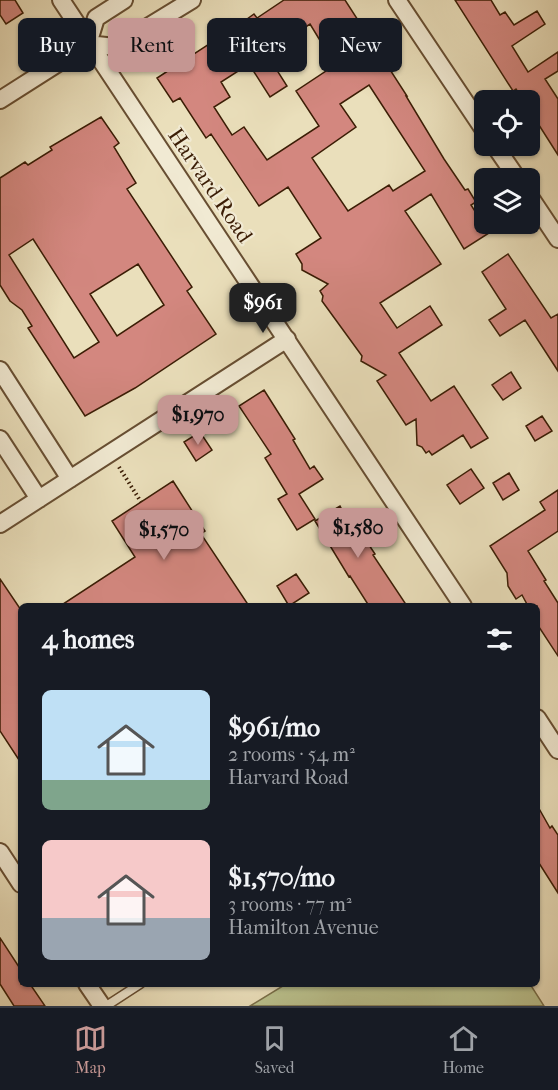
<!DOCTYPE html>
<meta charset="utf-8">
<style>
:root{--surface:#171b24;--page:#242831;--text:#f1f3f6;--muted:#9ea1a6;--line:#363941;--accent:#c59692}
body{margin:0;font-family:"IM FELL French Canon",serif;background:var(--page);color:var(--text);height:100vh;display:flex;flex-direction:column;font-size:22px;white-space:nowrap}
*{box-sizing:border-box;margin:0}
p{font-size:20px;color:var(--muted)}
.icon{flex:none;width:33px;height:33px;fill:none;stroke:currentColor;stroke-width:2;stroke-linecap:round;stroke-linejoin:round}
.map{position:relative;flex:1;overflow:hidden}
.panel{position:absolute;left:18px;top:603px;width:522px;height:384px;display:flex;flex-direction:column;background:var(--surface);border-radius:9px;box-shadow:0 2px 4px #0004}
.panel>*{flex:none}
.top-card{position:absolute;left:18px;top:18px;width:522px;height:54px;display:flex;gap:12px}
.tools{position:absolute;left:474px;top:90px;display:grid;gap:12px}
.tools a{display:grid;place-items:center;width:66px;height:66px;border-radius:9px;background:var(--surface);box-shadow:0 2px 4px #0004;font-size:30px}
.price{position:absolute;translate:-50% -51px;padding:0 14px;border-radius:12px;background:var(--accent);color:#111;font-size:20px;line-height:39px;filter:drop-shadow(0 2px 3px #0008)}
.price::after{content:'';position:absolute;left:50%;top:36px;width:18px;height:14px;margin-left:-9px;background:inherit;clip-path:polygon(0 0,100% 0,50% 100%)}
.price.selected{background:#222;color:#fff}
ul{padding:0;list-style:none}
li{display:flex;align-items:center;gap:18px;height:150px;padding:0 24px}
li span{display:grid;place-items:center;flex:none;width:168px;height:120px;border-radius:9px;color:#555}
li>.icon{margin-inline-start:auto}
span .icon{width:72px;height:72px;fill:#fffc;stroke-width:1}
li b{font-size:26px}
h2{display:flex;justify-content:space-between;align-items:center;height:72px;padding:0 24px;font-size:26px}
.tag{padding:0 21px;border-radius:9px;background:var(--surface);box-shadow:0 2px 4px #0004;font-size:21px;line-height:54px}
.tag.selected{background:var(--accent);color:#111}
.tabs{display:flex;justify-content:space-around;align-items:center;height:84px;border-top:2px solid var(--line);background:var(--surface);font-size:16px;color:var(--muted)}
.tabs a{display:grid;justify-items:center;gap:3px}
.tabs .selected{color:var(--accent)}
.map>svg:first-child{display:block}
.green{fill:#bac18d;stroke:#7a6f49;stroke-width:1.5}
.building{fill:#d3877f;stroke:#3b1d05;stroke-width:1.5;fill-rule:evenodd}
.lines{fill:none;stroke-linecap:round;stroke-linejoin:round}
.lane-casing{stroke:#674e32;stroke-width:11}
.street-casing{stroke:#674e32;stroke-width:20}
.path{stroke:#3b1d05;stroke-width:4;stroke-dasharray:1.5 3;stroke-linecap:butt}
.lane{stroke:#f1ead3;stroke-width:8}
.street{stroke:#f1ead3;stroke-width:16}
.labels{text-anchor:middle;stroke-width:4.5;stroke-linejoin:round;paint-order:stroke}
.street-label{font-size:22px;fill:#3b1d05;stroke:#f1ead3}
</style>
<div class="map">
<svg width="558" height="1006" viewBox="0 0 558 1006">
<rect width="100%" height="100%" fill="#eadfbb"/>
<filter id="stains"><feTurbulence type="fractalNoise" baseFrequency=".00333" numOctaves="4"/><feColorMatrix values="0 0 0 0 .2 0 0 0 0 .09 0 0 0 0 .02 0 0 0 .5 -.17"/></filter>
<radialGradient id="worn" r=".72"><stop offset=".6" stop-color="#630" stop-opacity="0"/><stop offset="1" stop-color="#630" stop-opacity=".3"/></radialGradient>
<path class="green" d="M286,984H530L544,1006H250Z"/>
<path class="building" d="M0,0H15L23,13L6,24L0,15Z
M284,0H345L407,96H406L444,159L465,190L468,189L476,202L471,205L489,233L464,249L431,194L405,211L441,264L380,303L397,328L430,306L442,325L399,353L431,401L454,386L488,438L471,448L463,435L432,455L429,451L426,453L422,447L417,445L416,419L406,425L377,381L386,375L361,361L362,356L322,301L323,296L320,291L328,284L302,270V264L296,254L321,238L288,187L259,206L211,134L206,138L180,98L173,102L157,78L209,44L211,45L254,14L257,18ZM310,24L335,65L296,91L319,126L267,160L244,127L232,135L214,107L230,97L221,82L249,64L270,97L287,86L266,53ZM369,85L425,171L393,191L389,185L348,211L312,158L356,127L340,104Z
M455,0H491L500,15L505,12L514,25L537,11L545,24L512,46L528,72L558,52V71L545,79L558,99V155L530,111V100H523L516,89L513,91Z
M101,117L119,143L114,147L136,183L127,189L192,287L187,291L216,334L135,388L85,416L28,328L32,326L22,310L10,301L0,285V178L25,162L28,165L52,150L50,147ZM33,239L99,342L74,358L9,255ZM138,264L164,305L117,336L90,294Z
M508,254L551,318L558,314V371L525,320L500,336L489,320L506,309L482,272Z
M511,372L521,388L503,400L492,385Z
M264,390L295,439L293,440L310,469L314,466L323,479L299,494L315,519L297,530L278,499L287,494L265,458L271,454L239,406Z
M542,416L552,431L535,441L526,426Z
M200,432L212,450L196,461L184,442Z
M471,469L484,488L460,504L447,485Z
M509,473L519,490L503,500L493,483Z
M173,481L205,531L201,534L249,606H60L135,557L112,521Z
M558,490V531L528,551L546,580L544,581L558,603V656L537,624V606H528L522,595L516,599L508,586L507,573L490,546L545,510L540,502Z
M340,506L343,512L346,510L375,554L373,555L407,606H369L350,576L349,577L315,521Z
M296,574L309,593L289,606L277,586Z
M0,579L21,610V763L0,731Z
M537,805L550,828L552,826L558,835V893L537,860Z
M0,938L21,970V984H30L45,1006H14L0,984Z"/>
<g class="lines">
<defs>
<path id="lane" d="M106,1006L140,984"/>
<path id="street" d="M61,0L463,606
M397,0L484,130
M88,44L115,47L192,0
M0,100L88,44L96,18L124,0
M495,146L517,178
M530,197L558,239
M0,370L70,479
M0,439L39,499
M0,524L287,339
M537,718L558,750
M0,852L21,884
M87,984L102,1006"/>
</defs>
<use href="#lane" class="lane-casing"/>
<use href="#street" class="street-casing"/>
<path class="path" d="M119,467L141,502"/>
<use href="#lane" class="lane"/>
<use href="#street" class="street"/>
</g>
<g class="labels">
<g class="street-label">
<text transform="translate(211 185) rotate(56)" y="8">Harvard Road</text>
</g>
</g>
<rect width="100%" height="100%" filter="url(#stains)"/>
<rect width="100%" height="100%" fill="url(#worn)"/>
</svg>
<div class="tools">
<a><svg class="icon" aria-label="locate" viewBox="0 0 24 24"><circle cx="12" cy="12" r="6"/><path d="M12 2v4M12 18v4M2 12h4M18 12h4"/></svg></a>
<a><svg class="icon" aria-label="layers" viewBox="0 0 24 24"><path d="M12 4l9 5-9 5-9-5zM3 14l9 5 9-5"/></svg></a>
</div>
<b class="price selected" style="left:263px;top:334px">$961</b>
<b class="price" style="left:198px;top:446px">$1,970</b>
<b class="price" style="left:358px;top:559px">$1,580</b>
<b class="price" style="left:164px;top:561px">$1,570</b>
<div class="top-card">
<a class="tag">Buy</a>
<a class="tag selected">Rent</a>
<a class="tag">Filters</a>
<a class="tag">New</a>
</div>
<section class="panel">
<h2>4 homes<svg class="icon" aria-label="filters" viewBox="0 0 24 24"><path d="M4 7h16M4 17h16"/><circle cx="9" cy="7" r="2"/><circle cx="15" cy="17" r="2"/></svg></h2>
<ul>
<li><span style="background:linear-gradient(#bfe0f5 75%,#7fa58c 0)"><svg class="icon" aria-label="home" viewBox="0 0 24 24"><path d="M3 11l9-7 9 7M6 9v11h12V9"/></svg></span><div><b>$961/mo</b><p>2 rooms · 54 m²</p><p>Harvard Road</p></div></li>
<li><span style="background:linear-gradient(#f6c9c9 65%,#9aa5b1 0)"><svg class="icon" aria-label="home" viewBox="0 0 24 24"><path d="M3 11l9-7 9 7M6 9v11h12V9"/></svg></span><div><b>$1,570/mo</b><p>3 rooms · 77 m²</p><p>Hamilton Avenue</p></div></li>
</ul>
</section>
</div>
<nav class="tabs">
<a class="selected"><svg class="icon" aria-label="map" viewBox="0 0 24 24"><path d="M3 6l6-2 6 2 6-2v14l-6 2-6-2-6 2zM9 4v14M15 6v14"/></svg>Map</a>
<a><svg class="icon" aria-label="saved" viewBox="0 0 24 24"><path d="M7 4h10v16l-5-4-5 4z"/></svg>Saved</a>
<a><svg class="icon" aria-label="home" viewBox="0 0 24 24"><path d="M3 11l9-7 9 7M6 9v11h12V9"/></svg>Home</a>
</nav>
